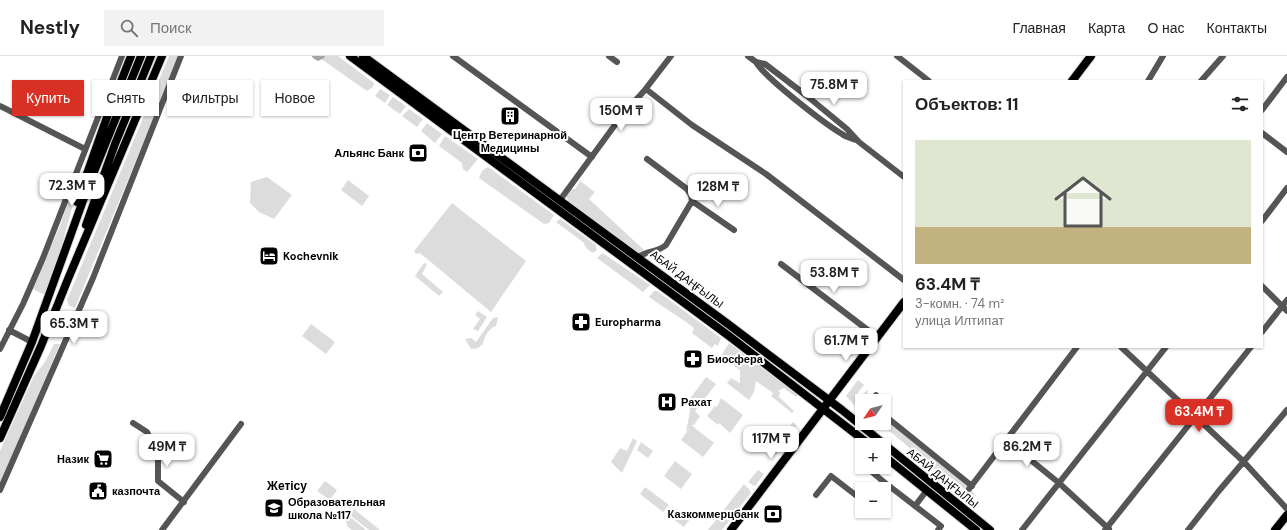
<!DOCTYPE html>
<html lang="ru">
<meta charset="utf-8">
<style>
:root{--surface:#fff;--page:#f2f2f2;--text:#222;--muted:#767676;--line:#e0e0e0;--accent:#d93025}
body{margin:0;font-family:"DM Sans",sans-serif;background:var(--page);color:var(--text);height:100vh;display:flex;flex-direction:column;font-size:15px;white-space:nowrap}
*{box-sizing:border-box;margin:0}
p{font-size:13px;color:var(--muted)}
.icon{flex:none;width:22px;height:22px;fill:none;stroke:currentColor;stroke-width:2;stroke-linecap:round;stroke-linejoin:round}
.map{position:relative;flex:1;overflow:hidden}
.details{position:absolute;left:903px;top:24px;width:360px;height:268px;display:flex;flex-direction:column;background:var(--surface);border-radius:0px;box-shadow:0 1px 3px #0004}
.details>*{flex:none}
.banner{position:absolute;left:12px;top:24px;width:380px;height:36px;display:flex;gap:8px}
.needle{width:26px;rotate:235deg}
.buttons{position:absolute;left:855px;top:338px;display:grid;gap:8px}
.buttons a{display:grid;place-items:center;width:36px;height:36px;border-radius:0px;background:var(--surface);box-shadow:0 1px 3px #0004;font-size:20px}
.price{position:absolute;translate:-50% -34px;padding:0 9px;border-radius:8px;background:#fff;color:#222;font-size:13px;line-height:26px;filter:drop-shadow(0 1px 2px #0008)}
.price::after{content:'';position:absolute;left:50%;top:24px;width:12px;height:9px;margin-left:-6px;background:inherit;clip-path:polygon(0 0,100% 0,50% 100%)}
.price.on{background:var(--accent);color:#fff}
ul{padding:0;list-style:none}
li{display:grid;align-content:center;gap:8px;height:212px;padding:0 12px}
li span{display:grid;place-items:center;height:124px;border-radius:0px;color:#555}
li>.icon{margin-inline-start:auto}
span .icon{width:72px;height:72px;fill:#fffc;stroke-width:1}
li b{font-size:17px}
h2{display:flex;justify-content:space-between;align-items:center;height:48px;padding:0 12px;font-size:17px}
.tag{padding:0 14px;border-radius:0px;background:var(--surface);box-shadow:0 1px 3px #0004;font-size:14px;line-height:36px}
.tag.on{background:var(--accent);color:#fff}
header{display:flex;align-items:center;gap:24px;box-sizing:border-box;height:56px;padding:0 20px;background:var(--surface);border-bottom:1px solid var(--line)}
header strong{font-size:19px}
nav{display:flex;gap:22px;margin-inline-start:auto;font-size:14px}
.search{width:280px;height:36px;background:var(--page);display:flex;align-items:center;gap:10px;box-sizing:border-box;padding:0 14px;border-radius:0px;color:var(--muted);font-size:15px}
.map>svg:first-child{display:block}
.green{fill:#dcdcdc}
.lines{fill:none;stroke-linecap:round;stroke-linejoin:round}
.canal{stroke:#a3a3a3;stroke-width:5.5}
.major-casing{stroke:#dbdbdb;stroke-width:10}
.minor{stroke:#555;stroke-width:6}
.major{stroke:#000;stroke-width:8}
.labels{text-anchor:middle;stroke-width:4;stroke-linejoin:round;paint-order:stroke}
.poi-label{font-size:11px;font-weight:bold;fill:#000;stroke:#fff;text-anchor:start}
.street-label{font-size:11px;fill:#000;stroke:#fff}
.neighbourhood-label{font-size:12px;font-weight:bold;fill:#000;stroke:#fff}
</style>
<header>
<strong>Nestly</strong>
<div class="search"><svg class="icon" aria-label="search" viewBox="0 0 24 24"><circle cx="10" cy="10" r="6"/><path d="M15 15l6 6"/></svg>Поиск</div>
<nav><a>Главная</a><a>Карта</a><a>О нас</a><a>Контакты</a></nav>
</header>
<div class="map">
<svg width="1287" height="474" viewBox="0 0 1287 474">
<rect width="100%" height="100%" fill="#fff"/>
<path class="green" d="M169,0H179L75,252L69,250L67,244Z
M317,0H338L374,27L373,31L367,35Z
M380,33L390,39L385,47L375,40Z
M393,41L406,50L400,58L387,49Z
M409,53L423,63L417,71L402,60Z
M427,67L442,78L435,87L421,75Z
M445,80L478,103L467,116L463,113L462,107L439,90Z
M488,111L554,159L549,167L544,168L479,122L482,115Z
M267,121L292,139L274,163L259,156L250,147L251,126Z
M348,124L369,140L362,150L341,134Z
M580,125L595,136L589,143L644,194L636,198L573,152L566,141L572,133H575Z
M73,131L77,134L54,218L45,239L33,233L60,170Z
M452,147L526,205L491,256L420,197L416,198L414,195Z
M560,163L596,189L597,194L593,197L587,193L583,186L556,166Z
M602,197L607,200L650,229L643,236L597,202Z
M424,207L427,208L422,218L443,236L439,240L415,220Z
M654,235H657L721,282L718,290L715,288L712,292L692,277L694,272C680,261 664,252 649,241Z
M478,255L487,261L478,275L473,273L480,263L475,259Z
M498,261L496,270C489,272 484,281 483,288L478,292L471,293L465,283L471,282L476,286L493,262Z
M311,268L335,286L326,298L302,280Z
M729,287L798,339L796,341L784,332L778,335L780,336L779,341L794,355L792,357L771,340L773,337L756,325L754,336L749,344L727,327L731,322L740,327V314L721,300Z
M54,288H60L0,428V395L34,320L45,306Z
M706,321L716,328L695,355L700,360L694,369H691L714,387L703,401L681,384L691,370L686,376L690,355L689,344Z
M858,324L864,329L857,338L861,341L867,334L868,335L865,345H862V358L846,340Z
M721,342L743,359L730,377L719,367L718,369L707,360L715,350L717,351Z
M884,362L970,432L977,441L932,411L892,377L878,367H884Z
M793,366L796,369V372L776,399L772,396Z
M633,382L637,385L622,417L611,406L620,392L627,395Z
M641,386L653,395L648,402L637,394Z
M675,405L692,418L681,433L664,420Z
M758,414L764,418L756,429L754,430L748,426Z
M325,425L337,434L330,444L317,435Z
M744,428L749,433L751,437L722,474H708Z
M645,431L669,449L663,456L640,438Z
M675,452L690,463L684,471L669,460Z
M354,453L380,474H369L350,459Z
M349,460L366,474H352L347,470L346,464Z"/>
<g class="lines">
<path class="canal" d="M315,0L318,2L322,0"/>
<defs>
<path id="major" d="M350,0L729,280L870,389
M363,0L728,268L842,354L990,474
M1072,25L1091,0
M77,146L107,61L131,0
M86,169L115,88L151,0
M0,361L32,286L89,128L141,0
M0,382L41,290L68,223L162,0
M884,400L976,474
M731,474L904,246
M1275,474L1287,459"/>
</defs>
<use href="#major" class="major-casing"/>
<path class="minor" d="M453,0L592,101
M609,0L617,6
M748,0L756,6L765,8L807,40L847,73L859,86L904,121
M897,0L929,25
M756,6C764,21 825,68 842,78C846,81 851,82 856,84
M1148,25L1163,0
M1201,25L1223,0
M646,33L692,69L766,118L904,224
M0,50L85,93
M1262,54L1287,21
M1262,77L1287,96
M560,144L623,58L644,35L671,0
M692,145L734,174
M1262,165L1287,132
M638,201C647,195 658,196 666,189L692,145L691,139L687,133L647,103
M781,208L877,281
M1262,230L1287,255
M9,274L32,286
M1262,276L1287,244
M1121,291L1244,406L1287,453
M0,293L23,248L43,202L122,0
M875,345L876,339
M884,359L972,430
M133,367L147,376L158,399V425L184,446
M1006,384L1059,427L1109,473
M861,407L862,408
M866,411L884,426
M879,433L884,426L941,470L938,474
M969,433L1077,291
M0,434L93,222L181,0
M816,439L831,420L862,444
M915,450L927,434
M162,474L241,368
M1022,474L1166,291
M1105,474L1251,291
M1188,474L1218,436L1287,354"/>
<use href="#major" class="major"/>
</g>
<defs>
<symbol id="building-square" viewBox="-11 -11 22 22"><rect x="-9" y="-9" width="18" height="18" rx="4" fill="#000" stroke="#fff"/><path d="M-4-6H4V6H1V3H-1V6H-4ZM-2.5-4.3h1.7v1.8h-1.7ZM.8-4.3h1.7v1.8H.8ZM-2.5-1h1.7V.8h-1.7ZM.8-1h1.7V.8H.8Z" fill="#fff"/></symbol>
<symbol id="bank-square" viewBox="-11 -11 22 22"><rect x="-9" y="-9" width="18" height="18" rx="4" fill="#000" stroke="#fff"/><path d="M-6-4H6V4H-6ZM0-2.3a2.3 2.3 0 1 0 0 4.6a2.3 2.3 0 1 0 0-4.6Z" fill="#fff"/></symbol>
<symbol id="hotel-square" viewBox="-11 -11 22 22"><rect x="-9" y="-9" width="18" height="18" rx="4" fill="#000" stroke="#fff"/><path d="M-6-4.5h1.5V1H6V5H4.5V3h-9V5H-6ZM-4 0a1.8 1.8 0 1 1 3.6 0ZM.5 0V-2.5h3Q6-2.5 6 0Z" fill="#fff"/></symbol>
<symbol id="pharmacy-square" viewBox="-11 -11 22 22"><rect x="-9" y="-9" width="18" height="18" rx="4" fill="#000" stroke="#fff"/><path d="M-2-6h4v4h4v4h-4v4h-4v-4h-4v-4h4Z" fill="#fff"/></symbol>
<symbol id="hospital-square" viewBox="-11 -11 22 22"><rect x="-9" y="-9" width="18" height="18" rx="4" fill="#000" stroke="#fff"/><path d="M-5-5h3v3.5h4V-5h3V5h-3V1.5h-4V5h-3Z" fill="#fff"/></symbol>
<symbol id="supermarket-square" viewBox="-11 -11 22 22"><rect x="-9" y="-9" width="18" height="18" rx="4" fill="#000" stroke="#fff"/><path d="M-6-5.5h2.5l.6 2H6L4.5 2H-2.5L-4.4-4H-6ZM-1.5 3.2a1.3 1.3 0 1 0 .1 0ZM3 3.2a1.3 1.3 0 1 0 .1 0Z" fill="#fff"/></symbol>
<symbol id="civic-square" viewBox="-11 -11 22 22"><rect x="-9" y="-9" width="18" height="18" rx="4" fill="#000" stroke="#fff"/><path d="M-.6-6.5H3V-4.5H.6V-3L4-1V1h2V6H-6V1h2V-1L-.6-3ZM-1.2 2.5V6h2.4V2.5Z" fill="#fff"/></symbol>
<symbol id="school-square" viewBox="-11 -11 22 22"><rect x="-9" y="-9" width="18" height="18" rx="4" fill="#000" stroke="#fff"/><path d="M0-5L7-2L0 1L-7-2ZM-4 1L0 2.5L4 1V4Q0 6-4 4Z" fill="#fff"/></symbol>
</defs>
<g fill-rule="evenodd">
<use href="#building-square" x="499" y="49" width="22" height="22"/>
<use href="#bank-square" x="407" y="86" width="22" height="22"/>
<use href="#hotel-square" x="258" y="189" width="22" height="22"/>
<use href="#pharmacy-square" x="570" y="255" width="22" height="22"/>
<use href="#pharmacy-square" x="682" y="292" width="22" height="22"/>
<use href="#hospital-square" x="656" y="335" width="22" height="22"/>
<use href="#supermarket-square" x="92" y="392" width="22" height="22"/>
<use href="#civic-square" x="87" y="424" width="22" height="22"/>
<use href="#school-square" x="263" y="441" width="22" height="22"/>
<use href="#bank-square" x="762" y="447" width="22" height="22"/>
</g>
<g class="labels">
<g class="poi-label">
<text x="510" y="83" text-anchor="middle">Центр Ветеринарной<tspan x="510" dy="13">Медицины</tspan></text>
<text x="404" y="101" text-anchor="end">Альянс Банк</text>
<text x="283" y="204">Kochevnik</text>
<text x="595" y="270">Europharma</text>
<text x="707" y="307">Биосфера</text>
<text x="681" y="350">Рахат</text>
<text x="89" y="407" text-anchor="end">Назик</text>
<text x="112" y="439">казпочта</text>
<text x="288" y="450">Образовательная<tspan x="288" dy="13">школа №117</tspan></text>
<text x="759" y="462" text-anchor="end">Казкоммерцбанк</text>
</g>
<g class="street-label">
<text transform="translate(687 223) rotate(37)" y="4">АБАЙ ДАҢҒЫЛЫ</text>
<text transform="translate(943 422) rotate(39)" y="4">АБАЙ ДАҢҒЫЛЫ</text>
</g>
<g class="neighbourhood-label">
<text x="287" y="434">Жетісу</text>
</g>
</g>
</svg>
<div class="buttons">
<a><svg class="needle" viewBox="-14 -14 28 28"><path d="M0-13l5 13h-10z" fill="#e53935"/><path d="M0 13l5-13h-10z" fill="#767676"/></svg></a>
<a>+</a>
<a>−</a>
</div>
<b class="price" style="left:834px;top:50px">75.8M ₸</b>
<b class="price" style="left:621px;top:76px">150M ₸</b>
<b class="price" style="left:72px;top:151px">72.3M ₸</b>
<b class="price" style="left:718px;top:152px">128M ₸</b>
<b class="price" style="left:834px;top:238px">53.8M ₸</b>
<b class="price" style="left:74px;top:289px">65.3M ₸</b>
<b class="price" style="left:846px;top:306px">61.7M ₸</b>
<b class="price on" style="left:1199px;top:377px">63.4M ₸</b>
<b class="price" style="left:771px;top:404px">117M ₸</b>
<b class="price" style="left:167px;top:412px">49M ₸</b>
<b class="price" style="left:1027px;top:412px">86.2M ₸</b>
<div class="banner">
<a class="tag on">Купить</a>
<a class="tag">Снять</a>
<a class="tag">Фильтры</a>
<a class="tag">Новое</a>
</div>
<section class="details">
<h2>Объектов: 11<svg class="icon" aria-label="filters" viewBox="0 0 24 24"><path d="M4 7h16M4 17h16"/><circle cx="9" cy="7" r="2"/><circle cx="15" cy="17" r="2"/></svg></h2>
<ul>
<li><span style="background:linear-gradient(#dfe7d0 70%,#c2b280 0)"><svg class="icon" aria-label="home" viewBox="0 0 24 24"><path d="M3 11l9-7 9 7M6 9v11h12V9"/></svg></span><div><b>63.4M ₸</b><p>3-комн. · 74 m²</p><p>улица Илтипат</p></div></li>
</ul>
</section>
</div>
